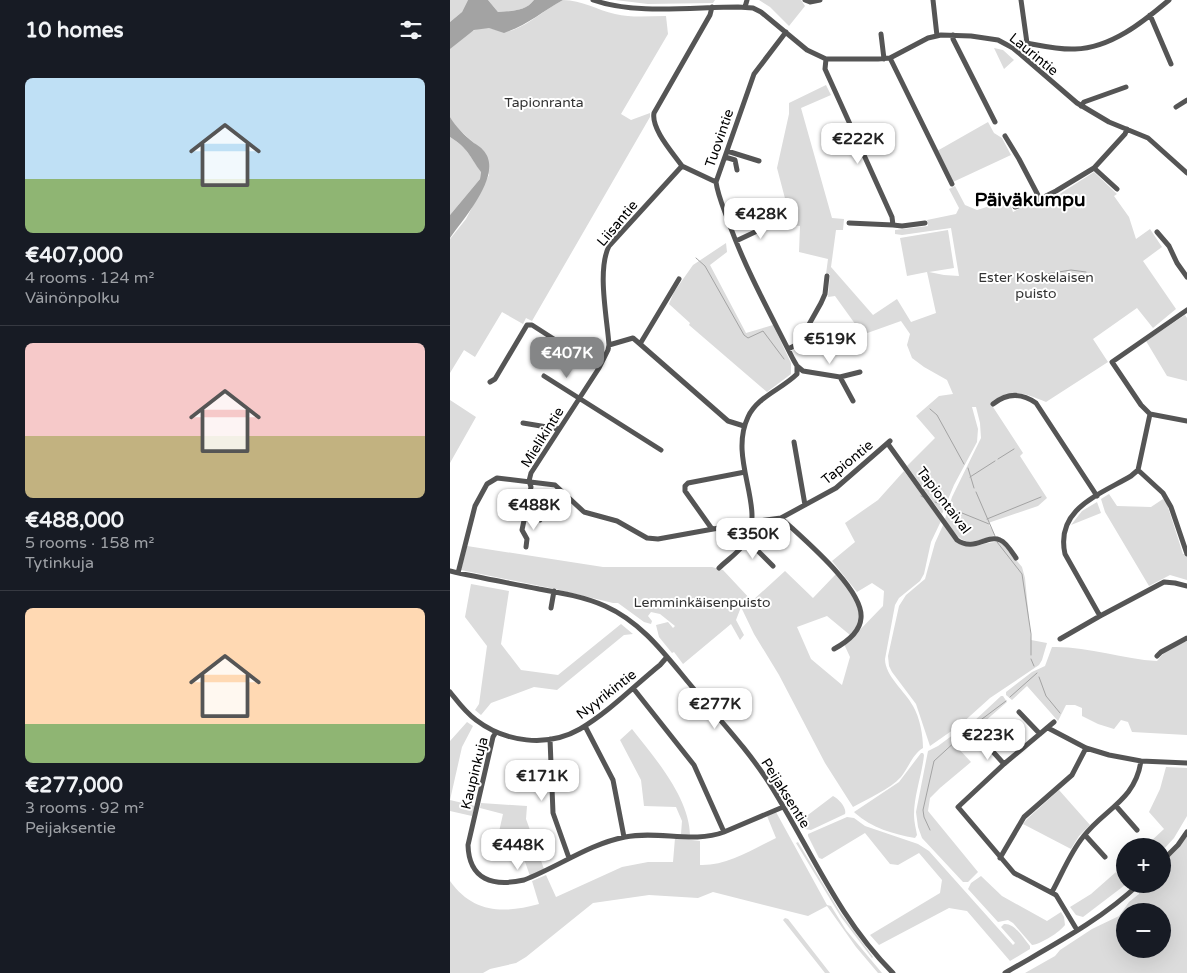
<!DOCTYPE html>
<meta charset="utf-8">
<style>
:root{--surface:#171b24;--page:#20242c;--text:#f1f3f6;--muted:#9ea1a6;--line:#363941;--accent:#858687}
body{margin:0;font-family:"Varela Round",sans-serif;background:var(--page);color:var(--text);height:100vh;display:flex;flex-direction:column;font-size:19px;white-space:nowrap}
*{box-sizing:border-box;margin:0}
p{font-size:16px;color:var(--muted)}
.icon{flex:none;width:28px;height:28px;fill:none;stroke:currentColor;stroke-width:2;stroke-linecap:round;stroke-linejoin:round}
.map{position:relative;flex:1;overflow:hidden}
.drawer{display:flex;flex-direction:column;background:var(--surface);width:450px}
.drawer>*{flex:none}
.tools{position:absolute;left:666px;top:838px;display:grid;gap:10px}
.tools a{display:grid;place-items:center;width:55px;height:55px;border-radius:50%;background:var(--surface);box-shadow:0 5px 20px #0002;font-size:25px}
.price{position:absolute;translate:-50% -42px;padding:0 11px;border-radius:10px;background:#fff;color:#222;font-size:16px;line-height:32px;filter:drop-shadow(0 1px 2px #0008)}
.price::after{content:'';position:absolute;left:50%;top:30px;width:15px;height:11px;margin-left:-8px;background:inherit;clip-path:polygon(0 0,100% 0,50% 100%)}
.price.selected{background:var(--accent);color:#fff}
ul{padding:0;list-style:none}
li{display:grid;align-content:center;gap:10px;height:265px;padding:0 25px}
li+li{border-top:1px solid var(--line)}
li span{display:grid;place-items:center;height:155px;border-radius:8px;color:#555}
li>.icon{margin-inline-start:auto}
span .icon{width:90px;height:90px;fill:#fffc;stroke-width:1}
li b{font-size:21px}
h2{display:flex;justify-content:space-between;align-items:center;height:60px;padding:0 25px;font-size:21px}
main{display:flex;flex:1;min-height:0}
.map>svg:first-child{display:block}
.green{fill:#dcdcdc;fill-rule:evenodd}
.water{fill:#a3a3a3}
.lines{fill:none;stroke-linecap:round;stroke-linejoin:round}
.stream{stroke:#a3a3a3;stroke-width:1}
.minor{stroke:#555;stroke-width:5}
.labels{text-anchor:middle;stroke-width:4;stroke-linejoin:round;paint-order:stroke}
.street-label{font-size:14px;fill:#000;stroke:#fff}
.park-label{font-size:14px;fill:#333;stroke:#fff}
.district-label{font-size:19px;font-weight:bold;fill:#000;stroke:#fff}
</style>
<main>
<section class="drawer">
<h2>10 homes<svg class="icon" aria-label="filters" viewBox="0 0 24 24"><path d="M4 7h16M4 17h16"/><circle cx="9" cy="7" r="2"/><circle cx="15" cy="17" r="2"/></svg></h2>
<ul>
<li><span style="background:linear-gradient(#bfe0f5 65%,#8fb573 0)"><svg class="icon" aria-label="home" viewBox="0 0 24 24"><path d="M3 11l9-7 9 7M6 9v11h12V9"/></svg></span><div><b>€407,000</b><p>4 rooms · 124 m²</p><p>Väinönpolku</p></div></li>
<li><span style="background:linear-gradient(#f6c9c9 60%,#c2b280 0)"><svg class="icon" aria-label="home" viewBox="0 0 24 24"><path d="M3 11l9-7 9 7M6 9v11h12V9"/></svg></span><div><b>€488,000</b><p>5 rooms · 158 m²</p><p>Tytinkuja</p></div></li>
<li><span style="background:linear-gradient(#ffd9b3 75%,#8fb573 0)"><svg class="icon" aria-label="home" viewBox="0 0 24 24"><path d="M3 11l9-7 9 7M6 9v11h12V9"/></svg></span><div><b>€277,000</b><p>3 rooms · 92 m²</p><p>Peijaksentie</p></div></li>
</ul>
</section>
<div class="map">
<svg width="737" height="973" viewBox="0 0 737 973">
<rect width="100%" height="100%" fill="#fff"/>
<path class="green" d="M0,0H18L12,12L0,22Z
M38,0H84C76,11 62,11 48,12Z
M113,0C132,0 147,10 165,14C182,18 199,16 216,16L218,34L171,114L181,120L200,113V117L82,321L76,318L73,324L52,312L25,357L14,350L0,373V239L16,219L39,175L25,144L4,125L0,117V49C8,39 26,25 40,28C47,30 56,33 63,30C81,23 96,9 113,0Z
M165,0H265L263,3L198,4Z
M309,0H351L355,6L339,26L320,7Z
M544,48L553,50L564,60L554,69Z
M376,85L381,95L351,108L382,218L394,219L393,230H386L381,267L423,315L447,299L461,322L486,313L477,272L457,276L450,238L498,230L504,268L479,272L494,275L509,276L501,228L452,235L445,234V230L478,226L477,220L506,214L509,208L499,189L505,186L515,205L527,210L559,200L563,212L579,203L590,200L592,202L608,195L644,172L667,194L664,196L679,217L686,239L700,229L712,247L693,261L726,309L703,328L687,308L643,339L658,362L596,402C576,394 562,387 543,401V407L573,453L570,456L597,498L588,506L538,523L545,535C515,545 513,546 495,519L502,497L531,438L530,423L526,407H522L528,429L527,442L504,485L492,514L457,466L485,438L466,416L489,396L503,394L497,380L474,367L462,358L457,345L460,334L451,321L409,336L408,328L385,296L378,297L380,274H376L378,259L349,252L350,226L342,225L327,168L339,114V103Z
M538,122L544,133L552,138L561,155L503,182L487,151Z
M0,137C19,149 19,156 31,171L30,179L0,215Z
M276,243L277,252L260,265L296,333L323,325L341,363V374L317,392L239,325L240,323L219,304L224,292L243,265Z
M735,315L737,318V381L717,376L696,341Z
M0,400L26,417L0,463Z
M454,471L491,521L481,542L474,574L470,581L449,598L445,605L435,659C435,676 455,691 463,706C470,718 473,735 473,748C462,755 459,767 451,777C440,789 417,799 403,807L375,763L329,675L304,634L291,607L286,620L294,635L290,640L281,624L233,664L224,652L222,653L209,637L206,625L218,622L223,628L225,626L210,614L201,612L198,616L202,621L201,624L194,622L168,603H163L105,589L11,570L17,546L153,567H262L273,570L302,601L335,571L363,598L386,574C396,586 412,601 410,618C409,624 403,631 400,635L377,616L347,627L361,659L392,685L400,657L394,644L402,638L433,606L434,591L422,583L407,592L382,561L405,542L395,523L428,500Z
M659,494L667,506L701,507L713,499L716,501L733,554H737V580L720,575L699,586L655,512L651,499Z
M647,502L651,513L621,525L632,511Z
M494,523C498,529 502,539 508,543C519,552 538,540 551,542L572,567L575,578L581,640L597,643L592,660L589,665L540,698L510,725L480,746L466,704L442,672L439,666L438,656L449,606L456,595L475,579L485,543Z
M21,584L59,591L51,644L71,670L108,675L171,624L183,634L174,635L107,690L84,687L41,703L31,715L25,710L29,704L37,646L15,617Z
M737,641V735L682,732L678,722L671,720L664,729L648,724L632,716V708L625,705H616L608,721L577,686L562,700L556,695V692L582,672L595,666L602,647C637,646 672,659 707,661L718,648Z
M551,696H553L557,702L526,729L522,723Z
M17,722L23,726L12,747L0,800L25,806L22,816L0,811V741Z
M515,726H518L523,734L508,748L521,762L490,788L480,798L478,811L528,872L518,882H513L472,838L468,827L466,812L478,751L488,746Z
M182,729C204,757 240,798 240,836L231,834L232,821L226,807L194,806L191,780L170,740Z
M471,753H473L474,755C472,775 464,795 464,815C464,822 466,829 467,835L465,838C443,834 422,828 405,813L404,812L449,782Z
M716,767L737,768V816L724,838L713,850L712,846H704L700,842L714,829L699,812L710,789Z
M609,790L640,825L629,836L621,849L573,824L577,819Z
M383,796C389,799 397,808 395,814L361,830L355,829L350,821Z
M31,803L77,806L76,819L94,869L80,876L73,856L58,857L49,854L46,845L53,814L30,808Z
M326,812L377,905L381,906L396,930L432,973H428L406,947L377,906L358,916L263,892L248,898L199,895L143,903L76,957L66,963L40,969L33,973H0V881C23,913 53,914 89,904L82,881L96,875L106,897L172,867L198,862H223L225,838L250,841V865C277,866 303,849 326,838L317,816Z
M397,817L404,818L415,826L468,844L479,851L563,945L565,943L551,927L554,924C565,923 573,938 580,946V949L560,961L517,911L499,908L429,945L420,935L490,893L492,880L469,853L448,865L440,864L415,833L372,859L369,858L358,836V834Z
M737,832V973H575L605,956L610,950L642,929L669,916L679,902L689,894V884H712L713,861ZM675,911H712V949H675Z
M348,842L390,912L423,957L422,958L391,917L346,843Z
M666,872L674,881L675,885L633,917L626,915L620,907L641,894Z
M531,876L552,896L597,921L611,912L614,917L615,925C610,932 591,944 582,945L563,923L558,920L548,922L518,889L521,883Z
M335,918L338,919L380,973H375L333,920Z"/>
<path class="water" d="M18,0H38L48,12C62,11 76,11 84,0H113C93,11 76,26 54,33L39,28L24,30L0,49V22L12,12Z
M0,117C6,127 14,135 24,143C27,145 31,147 33,150C55,173 13,219 0,238V215L30,179L31,172C19,156 19,149 0,137Z"/>
<g class="lines">
<path class="stream" d="M246,258L255,266L294,335L298,338L313,331L334,359
M584,276L621,270L636,272
M480,409L487,415L514,464
M548,459L564,449
M518,468L524,488
M520,477L545,461
M526,492L545,536
M471,496L473,497
M485,502L539,524
M537,519L591,497
M547,542L572,574L581,634V655
M581,659L584,666
M589,677L596,696L610,713
M560,697L587,673
M524,725L556,701
M480,830L474,817L473,810L484,761L519,729"/>
<path class="minor" d="M143,0C185,15 243,7 288,7L303,8L311,12L357,50L376,59H428L440,58L478,38L491,35L521,36L548,40L563,48L627,103L659,122L698,138L737,173
M355,0L360,2L370,0
M483,0L487,36
M571,0L577,43
M295,7L297,0
M700,15L721,64
M431,34L434,59
M503,35V39L545,122
M563,48L571,42C589,45 608,50 625,49C661,48 693,22 719,0
M440,58L502,184
M376,59L375,69L442,217L443,225L452,226L475,223
M631,106L634,102L676,87
M726,107L737,100
M555,136L569,159L590,199
M277,151L309,161
M275,157L285,160L287,170
M232,166C223,153 201,129 204,113L260,15L262,7
M644,168L667,189
M565,207L590,199L606,191L644,168L675,134L677,129
M399,223L443,225
M707,232L719,246L727,263L737,277
M286,241L328,221
M737,310L662,362L691,405L700,414L737,421
M190,344L278,421L294,426
M159,345C157,317 147,270 159,246L232,166L266,182
M338,349L348,344L371,303L375,294L377,276
M105,363L116,347
M347,366L353,371L390,377L410,372
M94,376L211,450
M390,377L403,401
M40,382L45,379L77,325H82L149,368
M543,404C557,393 572,393 586,403L647,496
M73,423L109,429
M344,442L355,505
M438,444L507,540C524,552 537,534 550,540C556,542 562,552 566,558
M688,470L713,493L721,507L737,554
M76,512L90,520
M331,518C352,538 414,589 411,618C410,632 395,643 384,649
M262,529L235,491V486L238,483L295,472
M297,540L323,566
M76,547L77,539L72,530L81,487L79,481L81,473L149,368L158,350L159,345L183,338L190,344L229,279
M269,568C277,560 291,551 296,541C316,507 278,459 298,417C307,397 332,389 347,374V366L343,359C321,315 297,272 280,226C275,211 268,197 266,182L304,74L336,32
M0,571C29,578 60,583 89,589C112,593 135,597 155,606C191,622 214,653 238,682C266,716 298,749 321,786C361,850 388,918 443,973
M8,573L25,506L37,484L47,478L105,485L134,512L167,521L197,538L208,539L302,522L331,518L386,488L440,441
M101,608L104,591
M650,616L615,554C605,509 649,495 681,476L688,470L700,414
M610,639L650,616L714,582L725,583L737,586
M707,656L711,652L737,638
M183,688L244,765L274,832L333,807
M0,692C8,702 15,712 26,720C55,742 97,748 130,729C159,712 184,686 210,665L217,657
M569,712L590,734
M604,722L554,764L508,807L564,873L606,895L627,930
M135,726L163,780L174,837
M598,728L636,748L659,755L691,761L737,763
M46,732L43,737L18,845C19,880 43,887 74,880C108,867 139,844 175,837C208,830 243,844 274,832
M100,739L103,813L119,858
M536,744L554,764
M666,806L687,830
M635,835L655,857
M550,858L574,817L622,775L636,748
M712,861L728,845L737,832
M602,892C612,874 620,853 633,837C654,809 685,801 691,761
M555,973C601,946 650,921 689,884"/>
</g>
<g class="labels">
<g class="street-label">
<text transform="translate(584 54) rotate(39)" y="5">Laurintie</text>
<text transform="translate(269 138) rotate(-71)" y="5">Tuovintie</text>
<text transform="translate(167 223) rotate(-50)" y="5">Liisantie</text>
<text transform="translate(92 437) rotate(-58)" y="5">Mielikintie</text>
<text transform="translate(397 462) rotate(-39)" y="5">Tapiontie</text>
<text transform="translate(494 500) rotate(53)" y="5">Tapiontaival</text>
<text transform="translate(156 694) rotate(-38)" y="5">Nyyrikintie</text>
<text transform="translate(24 773) rotate(-76)" y="5">Kaupinkuja</text>
<text transform="translate(336 793) rotate(58)" y="5">Peijaksentie</text>
</g>
<g class="park-label">
<text x="94" y="107">Tapionranta</text>
<text x="586" y="282">Ester Koskelaisen<tspan x="586" dy="16">puisto</tspan></text>
<text x="252" y="607">Lemminkäisenpuisto</text>
</g>
<g class="district-label">
<text x="580" y="206">Päiväkumpu</text>
</g>
</g>
</svg>
<div class="tools">
<a>+</a>
<a>−</a>
</div>
<b class="price" style="left:408px;top:165px">€222K</b>
<b class="price" style="left:311px;top:240px">€428K</b>
<b class="price" style="left:380px;top:365px">€519K</b>
<b class="price selected" style="left:117px;top:379px">€407K</b>
<b class="price" style="left:84px;top:531px">€488K</b>
<b class="price" style="left:303px;top:560px">€350K</b>
<b class="price" style="left:265px;top:730px">€277K</b>
<b class="price" style="left:538px;top:761px">€223K</b>
<b class="price" style="left:92px;top:802px">€171K</b>
<b class="price" style="left:68px;top:871px">€448K</b>
</div>
</main>
